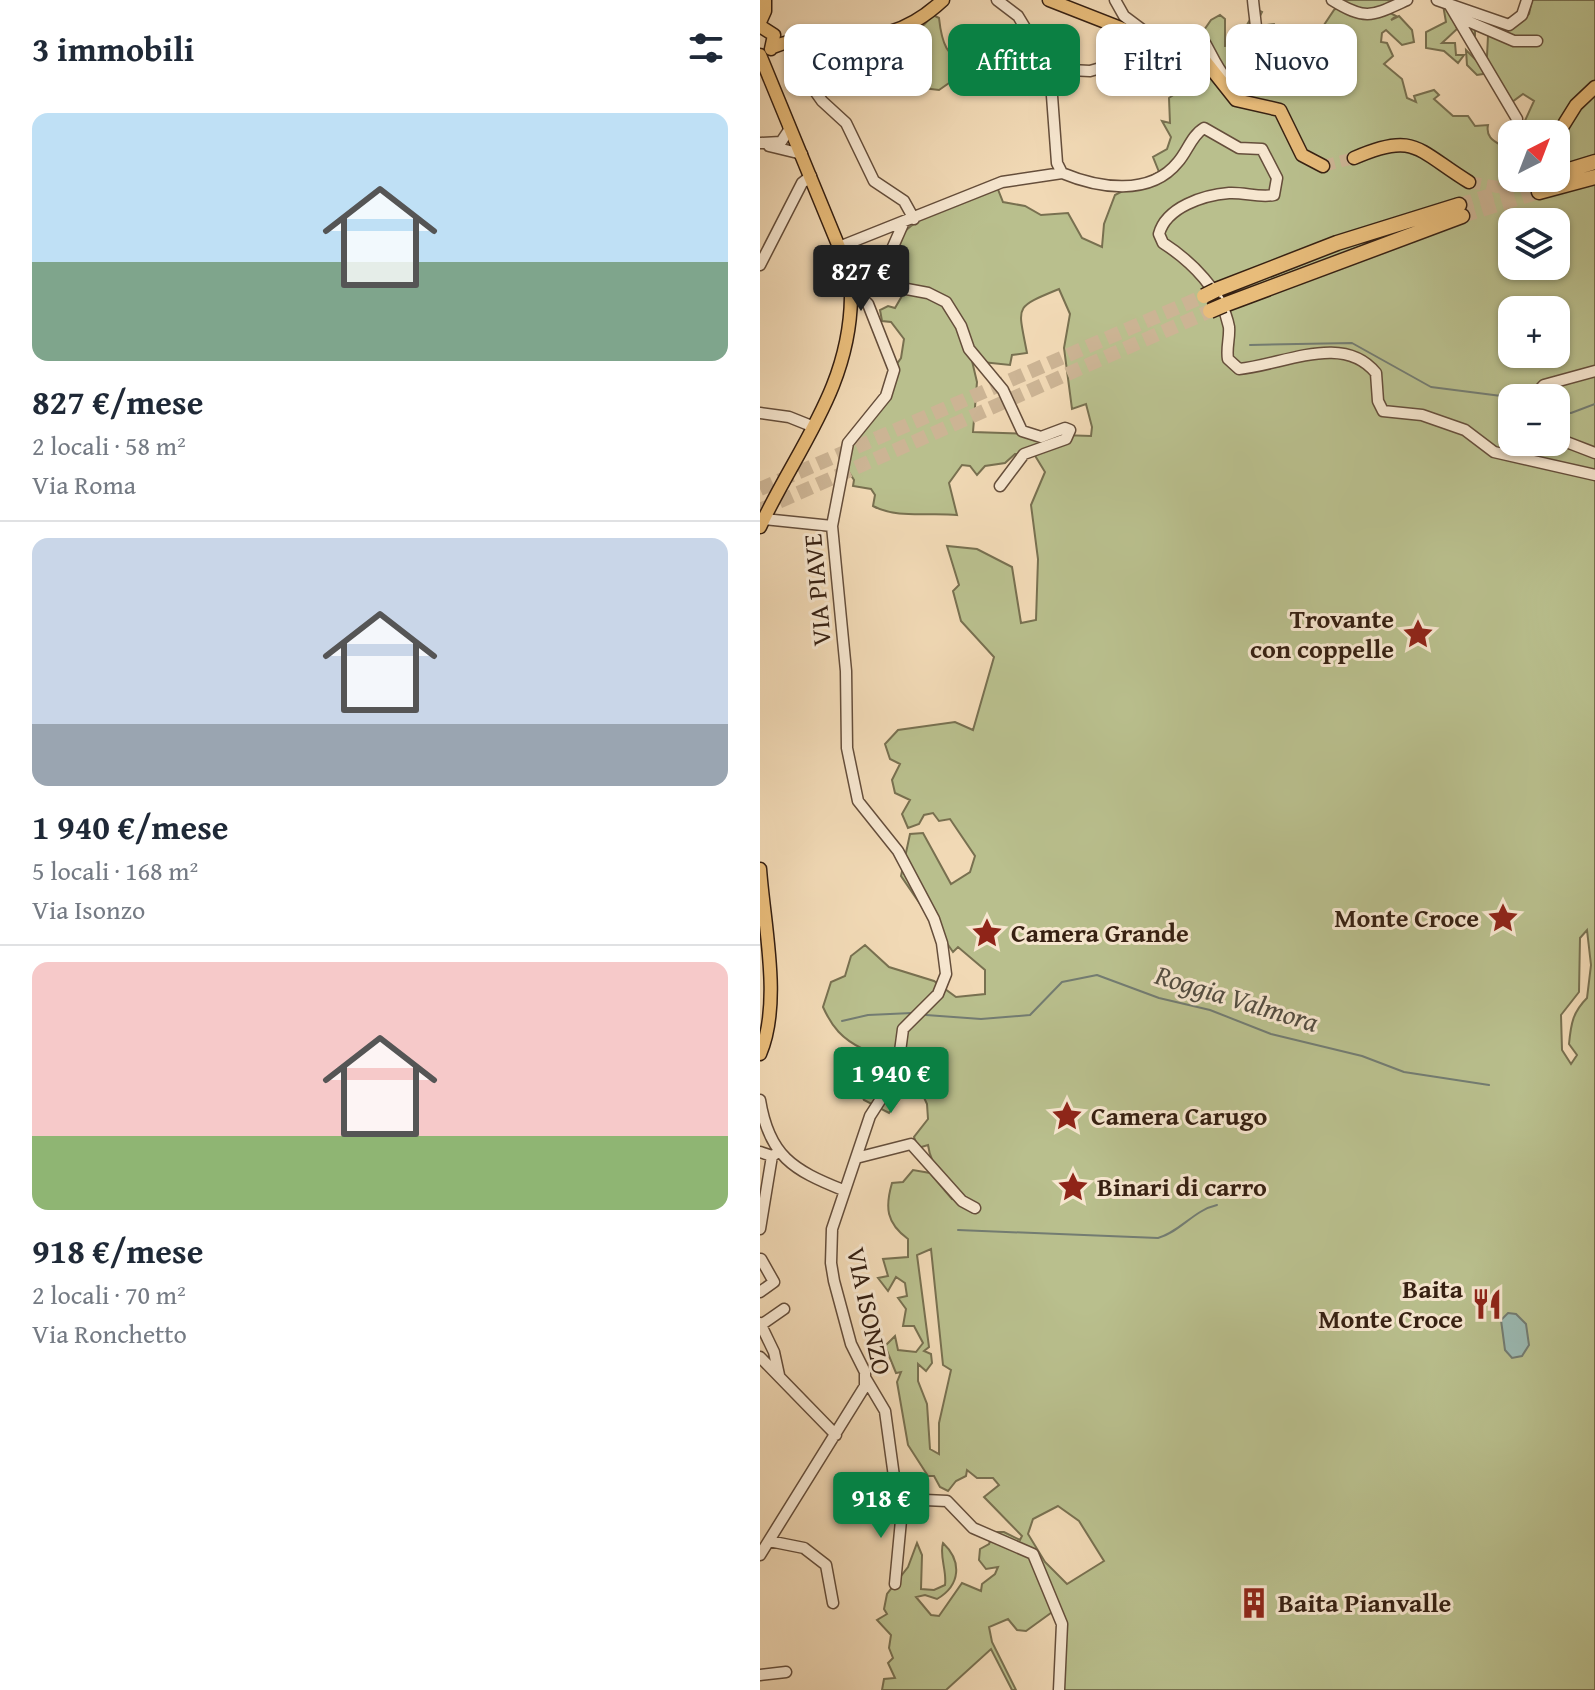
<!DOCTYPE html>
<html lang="it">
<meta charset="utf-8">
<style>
:root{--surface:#fff;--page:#f6f6f7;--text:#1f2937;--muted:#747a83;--line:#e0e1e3;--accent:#0b8043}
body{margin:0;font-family:"Gentium Book Plus",serif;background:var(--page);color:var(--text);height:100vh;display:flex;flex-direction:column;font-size:30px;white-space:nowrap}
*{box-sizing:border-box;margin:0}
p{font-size:26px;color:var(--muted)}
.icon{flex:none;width:44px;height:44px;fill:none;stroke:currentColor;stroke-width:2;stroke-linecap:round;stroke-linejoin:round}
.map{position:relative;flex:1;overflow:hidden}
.side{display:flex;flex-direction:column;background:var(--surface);width:760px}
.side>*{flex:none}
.banner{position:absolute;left:24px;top:24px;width:690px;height:72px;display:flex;gap:16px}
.needle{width:52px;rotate:42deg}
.fabs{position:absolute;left:738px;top:120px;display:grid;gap:16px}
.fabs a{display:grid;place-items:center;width:72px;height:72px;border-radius:16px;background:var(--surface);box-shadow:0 2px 6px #0004;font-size:40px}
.price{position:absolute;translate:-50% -68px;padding:0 18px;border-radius:8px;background:var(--accent);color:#fff;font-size:26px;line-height:52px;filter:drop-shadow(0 2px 4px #0008)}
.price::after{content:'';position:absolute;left:50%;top:48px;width:24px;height:18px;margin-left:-12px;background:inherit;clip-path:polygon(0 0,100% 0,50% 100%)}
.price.active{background:#222;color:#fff}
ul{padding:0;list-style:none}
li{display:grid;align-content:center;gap:16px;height:424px;padding:0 32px}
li+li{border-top:2px solid var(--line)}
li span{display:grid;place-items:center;height:248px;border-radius:16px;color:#555}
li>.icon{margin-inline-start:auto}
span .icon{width:144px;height:144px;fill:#fffc;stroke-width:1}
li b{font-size:34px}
h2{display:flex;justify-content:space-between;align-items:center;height:96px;padding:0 32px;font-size:34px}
.pill{padding:0 28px;border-radius:16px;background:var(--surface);box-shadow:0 2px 6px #0004;font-size:28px;line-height:72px}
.pill.active{background:var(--accent);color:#fff}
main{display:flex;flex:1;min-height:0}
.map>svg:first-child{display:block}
.green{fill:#b9bf8d;stroke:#787050;stroke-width:2;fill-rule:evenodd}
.water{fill:#9bb9b2;stroke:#737c72;stroke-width:2}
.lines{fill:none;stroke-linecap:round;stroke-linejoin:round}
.stream{stroke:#737c72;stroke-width:2}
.major-tunnel{stroke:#ccb494;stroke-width:12;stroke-dasharray:12 6;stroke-linecap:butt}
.highway-tunnel{stroke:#ccb494;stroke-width:14;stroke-dasharray:14 7;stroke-linecap:butt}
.minor-casing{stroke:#654e3b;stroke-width:13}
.major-casing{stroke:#362012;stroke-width:15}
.highway-casing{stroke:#362012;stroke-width:17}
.minor{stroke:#f6e6cf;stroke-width:10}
.major{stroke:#e8bc7a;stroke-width:12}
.highway{stroke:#e8bc7a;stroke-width:14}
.highway-bridge-casing{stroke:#362012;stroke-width:17;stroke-linecap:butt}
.highway-bridge{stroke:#e8bc7a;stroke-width:14}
.labels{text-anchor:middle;stroke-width:6;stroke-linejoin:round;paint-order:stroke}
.street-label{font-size:26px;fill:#362012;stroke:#f6e6cf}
.poi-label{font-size:26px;font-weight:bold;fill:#362012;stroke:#f6e6cf;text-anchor:start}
.water-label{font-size:28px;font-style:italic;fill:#544e42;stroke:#f6e6cf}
</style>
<main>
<section class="side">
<h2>3 immobili<svg class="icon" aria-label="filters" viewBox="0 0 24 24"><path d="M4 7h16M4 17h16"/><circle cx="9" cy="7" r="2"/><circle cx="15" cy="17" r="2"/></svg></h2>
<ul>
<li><span style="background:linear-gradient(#bfe0f5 60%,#7fa58c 0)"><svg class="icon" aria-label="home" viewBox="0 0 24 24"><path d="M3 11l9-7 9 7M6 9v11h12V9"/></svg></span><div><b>827 €/mese</b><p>2 locali · 58 m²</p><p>Via Roma</p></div></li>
<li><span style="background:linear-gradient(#c9d6e8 75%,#9aa5b1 0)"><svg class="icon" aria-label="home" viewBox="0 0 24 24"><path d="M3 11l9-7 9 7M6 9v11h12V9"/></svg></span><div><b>1 940 €/mese</b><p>5 locali · 168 m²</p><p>Via Isonzo</p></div></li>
<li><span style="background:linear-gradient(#f6c9c9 70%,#8fb573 0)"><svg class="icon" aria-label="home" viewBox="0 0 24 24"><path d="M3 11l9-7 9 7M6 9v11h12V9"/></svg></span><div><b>918 €/mese</b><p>2 locali · 70 m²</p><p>Via Ronchetto</p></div></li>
</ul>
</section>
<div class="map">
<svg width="835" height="1690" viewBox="0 0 835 1690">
<rect width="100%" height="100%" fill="#f1d9b5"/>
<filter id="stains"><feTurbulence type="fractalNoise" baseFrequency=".0025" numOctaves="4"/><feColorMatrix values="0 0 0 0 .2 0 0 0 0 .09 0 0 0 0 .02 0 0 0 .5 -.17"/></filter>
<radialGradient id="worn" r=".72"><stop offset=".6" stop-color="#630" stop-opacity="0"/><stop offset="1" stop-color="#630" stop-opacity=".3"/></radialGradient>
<path class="green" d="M587,0H632L630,13L636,16L631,20L639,16L652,30L654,42L642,45L626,30L622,33L621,42L627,43L633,56L624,64L642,79L647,98L656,102L654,96L674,90L679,95L674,99L693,116H708L715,126L728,125C725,140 738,142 748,150L743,155L747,158L752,154V178H796V134H759L758,123L763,125L774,101L763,94L752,102L728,67L723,74L717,75L707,65L706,50L720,64L727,56L728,36L723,28H715V35L694,20L697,29L682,43H695L696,55H704L698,63L684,51L666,48V32L686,22L683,5L753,27L769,14L772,0H835V1690H297L301,1624L295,1610L266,1631L257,1630L248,1619L229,1627L232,1642L256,1690H252L231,1649L186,1690H122L124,1679L135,1678L128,1663L133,1658L129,1648L131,1635L117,1620L127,1614L124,1609L127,1594L148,1567L157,1543L162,1555L161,1589L174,1590L185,1585C187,1570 179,1556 183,1543C202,1561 201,1585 177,1599L165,1595L156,1597L171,1615L179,1616L202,1583L221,1591L222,1584L235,1574L238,1567L226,1569L219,1560L220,1549L229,1544L234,1532H244L260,1540L262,1536L224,1497L239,1485L233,1478H217L207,1470L206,1476L196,1481L188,1491L180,1487L174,1476H168L148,1445L137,1382L141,1372L136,1373L125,1346L135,1336L138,1350L156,1352L163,1343L154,1326H143L146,1309L138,1298L147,1296L145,1283L136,1277L128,1291L118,1278L128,1276L123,1259L148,1257V1239C126,1223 125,1207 132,1183L143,1182L153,1170L170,1173L192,1199L208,1201C190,1189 171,1168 168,1145L158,1148L154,1137L168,1119L167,1104L153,1074L150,1085L129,1113L104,1100L93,1079L102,1068L103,1049C82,1039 72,1027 63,1007L71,982L85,976L91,956L105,945L129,967L174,981L196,997L225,994V970L198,947L193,952L141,876L150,834L163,833L191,884L210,872L215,856L190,819L179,821L173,813L164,815L159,824L148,828L142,814L150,800L135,793L132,780L140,764L130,759L125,744L138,730L195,722L213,730L234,657L201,621L193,591L199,585L187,546L217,549L252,567L261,623L276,620L278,559L271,505L285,472L274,454H255L245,463L225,466L217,475L210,466L202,465L189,483L197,515C169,512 137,519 113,506L115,495L111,489L93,486L94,480L85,466L97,434L120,400L129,375L141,358L144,339L131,322L122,321L120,310L128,306L135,308L146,289C90,234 200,199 237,187L243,202L265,206L281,215L308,213L322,238L342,247L344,224L355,195L399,172L393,157L407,149L411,137L402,121L410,123L409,98C434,83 413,54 450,47L442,33L451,20L460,15L465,19V46L478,45L479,37L485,35L490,47L491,43L500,41L487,25L496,9L502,12L497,22L500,26L514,24L517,38L543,51L560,44L558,34L574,10ZM752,222H796V266H752ZM299,289L310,314L304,348L312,409L326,404L332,427L331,436L213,432L217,382L212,361L250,365L252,355L267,353C258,305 253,308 299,289ZM752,310H796V354H752ZM752,398H796V442H752ZM827,930L831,965L827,998C813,1012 811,1023 809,1044L817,1055L811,1064L802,1050L801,1015L819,992L820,938ZM171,1249L183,1365L191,1370L179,1423V1454L170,1449L167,1404L158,1381V1364L166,1371L172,1363L171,1354L164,1351L169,1347L157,1255ZM298,1506L319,1521L344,1561L307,1584L285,1562L268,1534L273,1519Z
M173,15L179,18C182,45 186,54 209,69L179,90L137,85L114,75L132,54L136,42L161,28Z"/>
<path class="water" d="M748,1313L756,1314L766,1324L769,1345L762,1356L752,1358L745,1350L741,1320Z"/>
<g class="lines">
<path class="stream" d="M490,345L592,343L671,387L757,398
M796,412L811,413L835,404
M166,1015L221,1019L270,1015L302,982L337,975L399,998L450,1010L511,1034L602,1056L644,1072L729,1085
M82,1021L108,1015L152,1013
M198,1230L398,1238C420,1232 434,1210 457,1205"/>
<path class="major-tunnel" d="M563,166L594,158
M709,182L738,187L763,178"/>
<path class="highway-tunnel" d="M699,205L783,179
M702,216L779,192
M0,489L444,296
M0,510L450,311"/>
<defs>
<path id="minor" d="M237,0L258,16L290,69L297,163L302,173
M355,0L364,16L388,34
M572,0C606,21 612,16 647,0
M677,0L749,25L762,15L767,0
M689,4L757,119
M696,16L754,41H777
M290,69L330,71L351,65L396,66L424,53L438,41L445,43C456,62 464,87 488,90C505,71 495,24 493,0
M43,74L62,101L86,123L114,181L144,201L154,219
M1,143L21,142L29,130L28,122
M9,146L42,154
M302,173C338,188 390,197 418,162C427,152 432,135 444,128L479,148L502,149L517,178L514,195C499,198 484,192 469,193C444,195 406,207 399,234L403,243C431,261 462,291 469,327C470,338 466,348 468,359L479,369C523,365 583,332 616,373L618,401L623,411L662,415L705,430L734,452L835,475
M143,224L128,258L136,287L168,293L186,302L201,326L209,349L243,390L262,431L281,437L305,428L310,430L306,439L264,454L240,486
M79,247L242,182L302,173
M0,265L42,183L51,176
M772,398L784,385L835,371
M0,413L29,417L54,427
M796,438L835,453
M4,519L72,526
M0,1100C9,1156 33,1170 83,1190
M0,1152L12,1156
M96,1158L151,1144L202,1201L215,1208
M0,1229L12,1156L19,1152
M0,1292L14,1282L1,1259
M0,1323L14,1352L19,1375
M1,1325L24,1309
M0,1357L76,1435
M106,1379L125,1411L136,1491L143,1499L187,1501L213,1528L273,1554L302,1624L299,1690
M9,1541L44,1548L66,1565L73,1603
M0,1555L105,1386V1372L91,1344L74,1281L71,1263L72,1229L110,1116L137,1074L143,1029L178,994L186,974L182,943L174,919L138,851L98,801L87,748L86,671L72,526L88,443L126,396L134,370L108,304L97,293
M135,1584L143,1499
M0,1675L26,1672"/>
<path id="major" d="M289,0L445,61L476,100L520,110L542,155L563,166
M0,22L5,11V0
M0,26L14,35L11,49
M13,47C81,20 117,61 183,0
M0,55L79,247L90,284
M796,137L816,105L835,87
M594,158C655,131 657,150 709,182
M0,527C37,448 90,388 91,297
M0,869C4,925 22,1003 0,1054"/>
<path id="highway" d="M796,174L835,162
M783,179L785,178
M779,192L835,177
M456,290L577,243L699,205
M464,305L702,216"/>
</defs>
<use href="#minor" class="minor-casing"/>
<use href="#major" class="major-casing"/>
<use href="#highway" class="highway-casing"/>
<use href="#minor" class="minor"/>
<use href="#major" class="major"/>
<use href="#highway" class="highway"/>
<defs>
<path id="highway-bridge" d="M444,296L456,290
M450,311L464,305"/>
</defs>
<use href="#highway-bridge" class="highway-bridge-casing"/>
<use href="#highway-bridge" class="highway-bridge"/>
</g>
<defs>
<symbol id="sight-bare" viewBox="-9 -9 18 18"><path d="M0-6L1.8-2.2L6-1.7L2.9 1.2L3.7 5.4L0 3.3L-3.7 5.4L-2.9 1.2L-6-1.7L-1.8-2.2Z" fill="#8f2418" stroke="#f6e6cf" stroke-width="2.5" paint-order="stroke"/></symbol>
<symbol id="restaurant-bare" viewBox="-9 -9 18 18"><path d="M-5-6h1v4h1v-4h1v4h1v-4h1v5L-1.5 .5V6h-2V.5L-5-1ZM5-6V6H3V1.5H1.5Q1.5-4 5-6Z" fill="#8f2418" stroke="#f6e6cf" stroke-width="2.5" paint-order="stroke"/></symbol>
<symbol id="building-bare" viewBox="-9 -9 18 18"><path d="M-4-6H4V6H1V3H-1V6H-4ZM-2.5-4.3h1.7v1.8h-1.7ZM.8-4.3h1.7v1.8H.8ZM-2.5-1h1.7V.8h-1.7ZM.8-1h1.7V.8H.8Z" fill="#8f2418" stroke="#f6e6cf" stroke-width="2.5" paint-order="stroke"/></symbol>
</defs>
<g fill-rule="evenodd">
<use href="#sight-bare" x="636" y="612" width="44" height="44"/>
<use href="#sight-bare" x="721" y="896" width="44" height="44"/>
<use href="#sight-bare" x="205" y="911" width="44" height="44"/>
<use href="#sight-bare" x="285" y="1094" width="44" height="44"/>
<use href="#sight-bare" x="291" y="1165" width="44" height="44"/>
<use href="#restaurant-bare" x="705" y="1282" width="44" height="44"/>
<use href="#building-bare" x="472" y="1581" width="44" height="44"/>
</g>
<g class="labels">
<g class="street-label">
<text transform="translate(57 590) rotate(-95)" y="9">VIA PIAVE</text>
<text transform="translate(109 1311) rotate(78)" y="9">VIA ISONZO</text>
</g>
<g class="poi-label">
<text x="634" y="628" text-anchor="end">Trovante<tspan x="634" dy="30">con coppelle</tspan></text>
<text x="719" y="927" text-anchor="end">Monte Croce</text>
<text x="251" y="942">Camera Grande</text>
<text x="331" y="1125">Camera Carugo</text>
<text x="337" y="1196">Binari di carro</text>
<text x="703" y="1298" text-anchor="end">Baita<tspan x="703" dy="30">Monte Croce</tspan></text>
<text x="518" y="1612">Baita Pianvalle</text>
</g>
<g class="water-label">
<text transform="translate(477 998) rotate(17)" y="10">Roggia Valmora</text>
</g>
</g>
<rect width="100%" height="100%" filter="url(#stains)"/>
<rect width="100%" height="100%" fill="url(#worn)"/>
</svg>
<div class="fabs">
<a><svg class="needle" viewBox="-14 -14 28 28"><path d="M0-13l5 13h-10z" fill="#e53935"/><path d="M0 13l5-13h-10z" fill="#747a83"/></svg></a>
<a><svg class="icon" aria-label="layers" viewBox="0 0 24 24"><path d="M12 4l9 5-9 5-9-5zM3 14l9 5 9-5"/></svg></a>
<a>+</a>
<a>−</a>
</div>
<b class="price active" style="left:101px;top:313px">827 €</b>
<b class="price" style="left:131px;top:1115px">1 940 €</b>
<b class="price" style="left:121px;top:1540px">918 €</b>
<div class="banner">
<a class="pill">Compra</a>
<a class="pill active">Affitta</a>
<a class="pill">Filtri</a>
<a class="pill">Nuovo</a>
</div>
</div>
</main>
